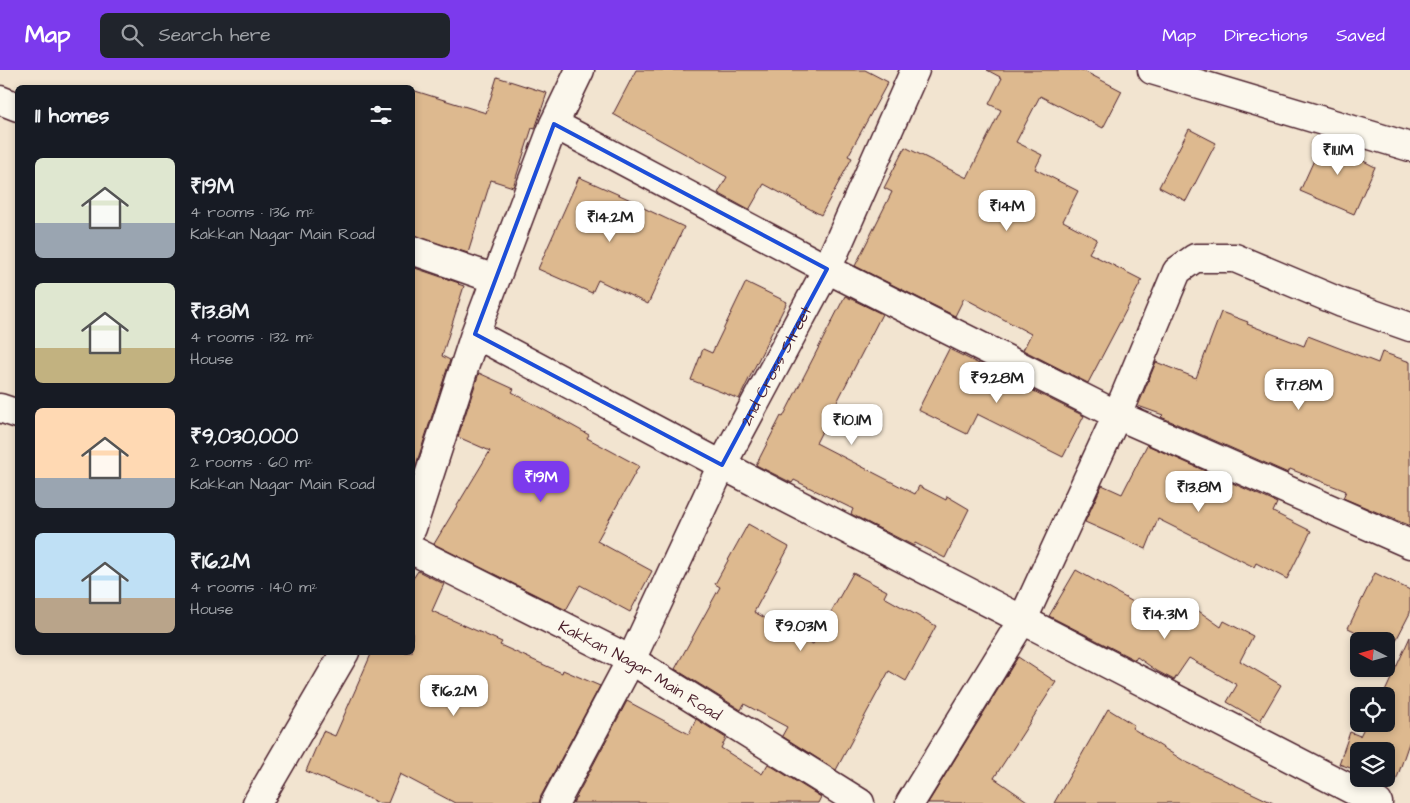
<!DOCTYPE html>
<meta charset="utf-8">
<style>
:root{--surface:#171b24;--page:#20242c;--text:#f1f3f6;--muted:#9ea1a6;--accent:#7c3aed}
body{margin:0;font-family:"Architects Daughter",sans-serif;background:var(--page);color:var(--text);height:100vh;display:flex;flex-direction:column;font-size:19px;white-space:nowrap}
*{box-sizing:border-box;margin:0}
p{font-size:16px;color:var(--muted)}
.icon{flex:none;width:28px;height:28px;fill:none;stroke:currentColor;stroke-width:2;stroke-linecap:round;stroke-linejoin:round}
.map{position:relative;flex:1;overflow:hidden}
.details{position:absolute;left:15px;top:15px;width:400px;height:570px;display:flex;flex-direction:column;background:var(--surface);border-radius:8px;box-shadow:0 2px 8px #0003}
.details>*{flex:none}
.needle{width:32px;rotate:276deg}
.fabs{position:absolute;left:1350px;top:562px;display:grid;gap:10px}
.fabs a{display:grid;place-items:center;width:45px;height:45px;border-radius:8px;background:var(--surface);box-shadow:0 2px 8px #0003;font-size:25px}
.price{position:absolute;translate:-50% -42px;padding:0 11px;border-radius:10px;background:#fff;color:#222;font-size:16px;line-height:32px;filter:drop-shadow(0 1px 2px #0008)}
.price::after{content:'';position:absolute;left:50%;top:30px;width:15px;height:11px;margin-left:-8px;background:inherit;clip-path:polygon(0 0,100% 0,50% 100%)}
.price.active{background:var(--accent);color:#fff}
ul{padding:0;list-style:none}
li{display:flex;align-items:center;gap:15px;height:125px;padding:0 20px}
li span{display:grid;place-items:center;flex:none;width:140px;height:100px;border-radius:8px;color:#555}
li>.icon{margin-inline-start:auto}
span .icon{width:60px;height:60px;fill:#fffc;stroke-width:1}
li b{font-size:21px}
h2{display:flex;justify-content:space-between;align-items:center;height:60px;padding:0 20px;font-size:21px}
header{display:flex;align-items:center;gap:30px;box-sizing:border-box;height:70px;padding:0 25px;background:var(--accent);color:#fff}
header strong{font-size:24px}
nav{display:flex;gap:28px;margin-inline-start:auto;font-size:18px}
.search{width:350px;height:45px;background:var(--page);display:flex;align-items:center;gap:12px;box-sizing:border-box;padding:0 18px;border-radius:8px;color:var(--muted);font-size:19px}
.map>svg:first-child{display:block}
.building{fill:#ddb98f;stroke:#4a1f2b}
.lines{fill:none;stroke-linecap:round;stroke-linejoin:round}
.minor-casing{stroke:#4a1f2b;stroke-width:31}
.tertiary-casing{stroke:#4a1f2b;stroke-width:31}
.minor{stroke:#fbf7ec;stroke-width:28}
.tertiary{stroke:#fbf7ec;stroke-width:28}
.marked{fill:none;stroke:#1d4ed8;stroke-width:4;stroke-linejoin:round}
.labels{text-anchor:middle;stroke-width:5;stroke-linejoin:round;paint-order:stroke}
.street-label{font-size:16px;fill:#4a1f2b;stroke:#fbf7ec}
</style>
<header>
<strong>Map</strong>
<div class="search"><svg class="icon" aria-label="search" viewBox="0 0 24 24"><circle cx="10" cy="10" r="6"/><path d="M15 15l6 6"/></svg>Search here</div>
<nav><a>Map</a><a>Directions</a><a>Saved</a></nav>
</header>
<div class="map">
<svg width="1410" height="733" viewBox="0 0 1410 733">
<rect width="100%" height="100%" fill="#f2e4d0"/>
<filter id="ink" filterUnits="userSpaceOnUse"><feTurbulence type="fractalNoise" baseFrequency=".02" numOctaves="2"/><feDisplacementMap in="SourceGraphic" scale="10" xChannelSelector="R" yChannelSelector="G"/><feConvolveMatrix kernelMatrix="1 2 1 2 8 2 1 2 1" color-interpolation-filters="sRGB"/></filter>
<g filter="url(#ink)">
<path class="building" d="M636,0H865L888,12L848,86L852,88L821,145L764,114L749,140L718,123L727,107L613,44Z
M987,0H1082L1122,21L1103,58L1040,26L1016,72L1042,85L1035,99L1078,121L1063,151L1097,169L1089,183L1142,210L1088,313L1023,280L1031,264L964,228L955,246L855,196L892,122L884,118L905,77L967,108L1001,40L989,34L1002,8Z
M497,7L547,23L535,59L532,58L513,117L491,110L468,183L412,165V20L486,43Z
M1189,59L1216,73L1186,131L1159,117Z
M1324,68L1351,76L1348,83L1375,97L1354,144L1300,121Z
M579,107L633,131V133L684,157L648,234L598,210L592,223L538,199Z
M412,197L459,213L458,214L464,216L442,286L450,290L415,398L412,397Z
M746,212L787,232L739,329L691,310L703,279L712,283Z
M845,226L882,244L816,373L915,424L919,416L946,430L947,426L969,439L945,488L915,473L914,476L851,444L853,439L794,410L792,413L756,395L781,346L783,347Z
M1221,242L1248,252L1247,254L1304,276L1308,266L1378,293L1382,282L1410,292V456L1343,428L1346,421L1290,399L1288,403L1161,347L1163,345L1138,336L1156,292L1196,308Z
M949,279L1084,346L1063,387L977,344L967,364L918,340Z
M479,303L514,319L512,322L589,365L587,368L639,396L597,471L652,501L630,542L580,515L566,540L434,474L490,381L458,367Z
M1147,375L1277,433L1273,442L1311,461L1287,509L1256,493L1254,497L1158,449L1146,479L1085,452L1102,415L1122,424Z
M748,454L789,477L754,542L813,574L853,503L887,521L884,527L936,556L906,611L889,601L836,700L782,666L787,657L744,634L741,640L675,599L720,517L715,514Z
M1076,500L1135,533L1137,531L1173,557L1189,534L1221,557L1224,551L1253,566L1240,591L1281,615L1260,651L1227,632L1237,615L1189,588L1174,610L1157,601L1137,587L1135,590L1049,546Z
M418,501L444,514L432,541L502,572L500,575L562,603L563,600L600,616L541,726L539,733H455L400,704L388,733H379L306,701L323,661L335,666L372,582H412V510Z
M1375,503L1410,520V543L1391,580L1386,577V571H1375L1348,558Z
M1410,567V670L1395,714L1381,709H1386V681H1359V701L1339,694L1350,662L1360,666L1366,654H1386V626H1383Z
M1018,587L1056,612L994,708L1030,733H928Z
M627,631L689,664L696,649L726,668L721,678L762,704L768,694L821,727L818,733H573Z
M1108,639L1134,655L1132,658L1184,691L1273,733H1054Z"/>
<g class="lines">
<defs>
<path id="minor" d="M1152,0L1410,77
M0,30L18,37
M554,54L827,199L1117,345L1410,474
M412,180L495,209
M475,264L722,395L1378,733
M412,458L475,264L554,54L580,0
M257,733L345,582
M555,733L631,590
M910,733L1023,549L1117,345L1177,201L1195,188H1235L1342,233L1410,257"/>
<g id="tertiary">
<path d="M0,338L18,344"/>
<path id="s1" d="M412,480L631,590L860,733"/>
<path id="s2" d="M631,590L722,395L827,199L915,0"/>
</g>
</defs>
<use href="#minor" class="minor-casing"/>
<use href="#tertiary" class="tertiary-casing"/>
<use href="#minor" class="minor"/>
<use href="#tertiary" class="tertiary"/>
</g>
</g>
<path class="marked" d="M554,54L827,199L722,395L475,264Z"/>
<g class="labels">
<g class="street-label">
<text dy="6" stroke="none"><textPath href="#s2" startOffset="328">2nd Cross Street</textPath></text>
<text dy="6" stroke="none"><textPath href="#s1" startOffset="258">Kakkan Nagar Main Road</textPath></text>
</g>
</g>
</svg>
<div class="fabs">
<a><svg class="needle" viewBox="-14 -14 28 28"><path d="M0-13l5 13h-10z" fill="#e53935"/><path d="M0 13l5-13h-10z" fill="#9ea1a6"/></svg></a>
<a><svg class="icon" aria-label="locate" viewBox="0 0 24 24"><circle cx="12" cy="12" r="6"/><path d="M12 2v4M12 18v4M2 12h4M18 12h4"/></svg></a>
<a><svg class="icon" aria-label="layers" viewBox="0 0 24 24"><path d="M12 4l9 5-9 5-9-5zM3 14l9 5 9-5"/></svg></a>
</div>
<b class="price" style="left:1338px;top:106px">₹11.1M</b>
<b class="price" style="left:1007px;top:162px">₹14M</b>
<b class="price" style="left:610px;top:173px">₹14.2M</b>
<b class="price" style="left:997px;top:334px">₹9.28M</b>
<b class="price" style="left:1299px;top:341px">₹17.8M</b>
<b class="price" style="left:852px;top:376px">₹10.1M</b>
<b class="price active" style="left:541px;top:433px">₹19M</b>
<b class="price" style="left:1199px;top:443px">₹13.8M</b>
<b class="price" style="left:1165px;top:570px">₹14.3M</b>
<b class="price" style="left:801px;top:582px">₹9.03M</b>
<b class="price" style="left:454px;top:647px">₹16.2M</b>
<section class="details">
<h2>11 homes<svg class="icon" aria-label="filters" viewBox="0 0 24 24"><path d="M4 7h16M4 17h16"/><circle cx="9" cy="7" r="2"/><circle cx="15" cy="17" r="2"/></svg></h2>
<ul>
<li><span style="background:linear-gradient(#dfe7d0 65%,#9aa5b1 0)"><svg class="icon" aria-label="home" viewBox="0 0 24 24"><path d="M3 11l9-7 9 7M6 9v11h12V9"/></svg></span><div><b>₹19M</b><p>4 rooms · 136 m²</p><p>Kakkan Nagar Main Road</p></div></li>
<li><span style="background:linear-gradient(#dfe7d0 65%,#c2b280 0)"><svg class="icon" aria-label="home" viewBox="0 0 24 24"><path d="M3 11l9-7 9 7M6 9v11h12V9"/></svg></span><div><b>₹13.8M</b><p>4 rooms · 132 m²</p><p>House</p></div></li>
<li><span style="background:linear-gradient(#ffd9b3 70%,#9aa5b1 0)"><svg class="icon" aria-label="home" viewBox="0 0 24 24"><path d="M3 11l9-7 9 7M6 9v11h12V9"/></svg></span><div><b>₹9,030,000</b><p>2 rooms · 60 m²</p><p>Kakkan Nagar Main Road</p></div></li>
<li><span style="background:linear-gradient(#bfe0f5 65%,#b9a48a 0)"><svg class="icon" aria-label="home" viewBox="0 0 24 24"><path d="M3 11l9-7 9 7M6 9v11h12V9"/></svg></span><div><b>₹16.2M</b><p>4 rooms · 140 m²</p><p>House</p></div></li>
</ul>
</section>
</div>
